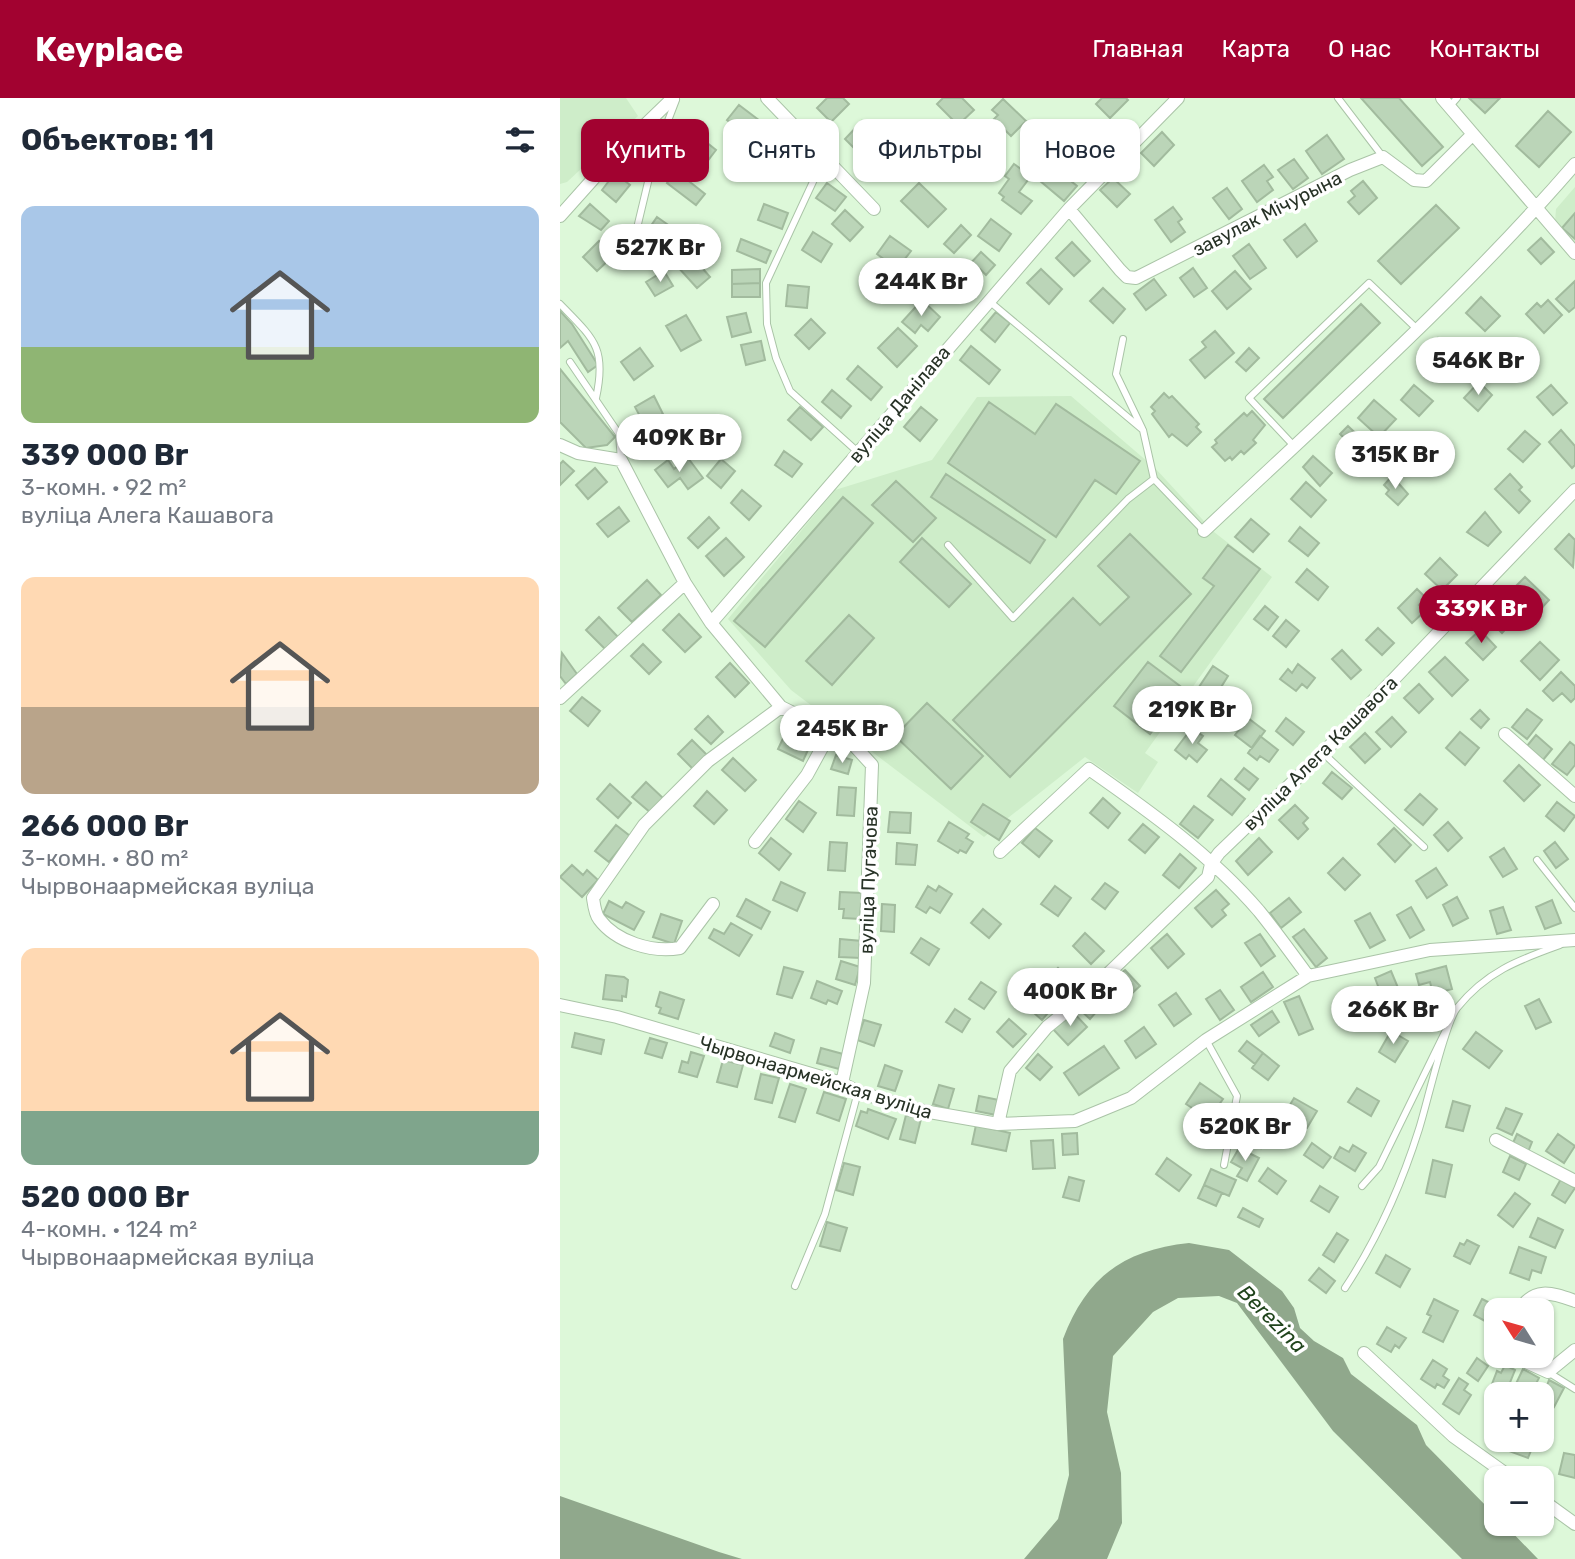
<!DOCTYPE html>
<html lang="ru">
<meta charset="utf-8">
<style>
:root{--surface:#fff;--page:#f6f6f7;--text:#1f2937;--muted:#747a83;--accent:#a20230}
body{margin:0;font-family:Rubik,sans-serif;background:var(--page);color:var(--text);height:100vh;display:flex;flex-direction:column;font-size:26px;white-space:nowrap}
*{box-sizing:border-box;margin:0}
p{font-size:23px;color:var(--muted)}
.icon{flex:none;width:38px;height:38px;fill:none;stroke:currentColor;stroke-width:2;stroke-linecap:round;stroke-linejoin:round}
.map{position:relative;flex:1;overflow:hidden}
.side{display:flex;flex-direction:column;background:var(--surface);width:560px}
.side>*{flex:none}
.guide{position:absolute;left:21px;top:21px;width:665px;height:63px;display:flex;gap:14px}
.needle{width:46px;rotate:307deg}
.tools{position:absolute;left:924px;top:1200px;display:grid;gap:14px}
.tools a{display:grid;place-items:center;width:70px;height:70px;border-radius:14px;background:var(--surface);box-shadow:0 2px 5px #0004;font-size:35px}
.price{position:absolute;translate:-50% -60px;padding:0 16px;border-radius:24px;background:#fff;color:#222;font-size:23px;line-height:46px;filter:drop-shadow(0 2px 4px #0008)}
.price::after{content:'';position:absolute;left:50%;top:42px;width:21px;height:16px;margin-left:-10px;background:inherit;clip-path:polygon(0 0,100% 0,50% 100%)}
.price.active{background:var(--accent);color:#fff}
ul{padding:0;list-style:none}
li{display:grid;align-content:center;gap:14px;height:371px;padding:0 21px}
li span{display:grid;place-items:center;height:217px;border-radius:14px;color:#555}
li>.icon{margin-inline-start:auto}
span .icon{width:126px;height:126px;fill:#fffc;stroke-width:1}
li b{font-size:30px}
h2{display:flex;justify-content:space-between;align-items:center;height:84px;padding:0 21px;font-size:30px}
.pill{padding:0 24px;border-radius:14px;background:var(--surface);box-shadow:0 2px 5px #0004;font-size:24px;line-height:63px}
.pill.active{background:var(--accent);color:#fff}
header{display:flex;align-items:center;gap:42px;box-sizing:border-box;height:98px;padding:0 35px;background:var(--accent);color:#fff}
header strong{font-size:33px}
nav{display:flex;gap:38px;margin-inline-start:auto;font-size:24px}
main{display:flex;flex:1;min-height:0}
.map>svg:first-child{display:block}
.built{fill:#ceedc9}
.water{fill:#90a88c}
.building{fill:#bbd5b8;stroke:#a2bb9e;stroke-width:2}
.lines{fill:none;stroke-linecap:round;stroke-linejoin:round}
.lane-casing{stroke:#aac4a7;stroke-width:8}
.street-casing{stroke:#aac4a7;stroke-width:14}
.lane{stroke:#fff;stroke-width:6}
.street{stroke:#fff;stroke-width:12}
.labels{text-anchor:middle;stroke-width:7;stroke-linejoin:round;paint-order:stroke}
.street-label{font-size:19px;fill:#273226;stroke:#fff}
.water-label{font-size:21px;font-style:italic;fill:#20441c;stroke:#fff}
</style>
<header>
<strong>Keyplace</strong>
<nav><a>Главная</a><a>Карта</a><a>О нас</a><a>Контакты</a></nav>
</header>
<main>
<section class="side">
<h2>Объектов: 11<svg class="icon" aria-label="filters" viewBox="0 0 24 24"><path d="M4 7h16M4 17h16"/><circle cx="9" cy="7" r="2"/><circle cx="15" cy="17" r="2"/></svg></h2>
<ul>
<li><span style="background:linear-gradient(#a9c7e8 65%,#8fb573 0)"><svg class="icon" aria-label="home" viewBox="0 0 24 24"><path d="M3 11l9-7 9 7M6 9v11h12V9"/></svg></span><div><b>339 000 Br</b><p>3-комн. · 92 m²</p><p>вуліца Алега Кашавога</p></div></li>
<li><span style="background:linear-gradient(#ffd9b3 60%,#b9a48a 0)"><svg class="icon" aria-label="home" viewBox="0 0 24 24"><path d="M3 11l9-7 9 7M6 9v11h12V9"/></svg></span><div><b>266 000 Br</b><p>3-комн. · 80 m²</p><p>Чырвонаармейская вуліца</p></div></li>
<li><span style="background:linear-gradient(#ffd9b3 75%,#7fa58c 0)"><svg class="icon" aria-label="home" viewBox="0 0 24 24"><path d="M3 11l9-7 9 7M6 9v11h12V9"/></svg></span><div><b>520 000 Br</b><p>4-комн. · 124 m²</p><p>Чырвонаармейская вуліца</p></div></li>
</ul>
</section>
<div class="map">
<svg width="1015" height="1461" viewBox="0 0 1015 1461">
<rect width="100%" height="100%" fill="#ddf8d9"/>
<path class="built" d="M0,0H66L78,18L7,84L0,86Z
M1015,89V146L995,124L996,111Z
M511,298L595,370L654,434L712,479L585,655L598,664L578,695L525,659L424,739L231,592L168,521L275,392L372,362L417,299Z"/>
<path class="water" d="M629,1145L669,1152L722,1193L734,1210L740,1230L754,1243L783,1260L791,1276L857,1327L866,1347L936,1418V1426H944L978,1461H902L773,1333L677,1205L659,1198L618,1200L593,1214L553,1258L547,1314L561,1375L562,1425L547,1461H464L498,1421L509,1377L503,1241C527,1178 564,1152 629,1145Z
M0,1398L159,1454L182,1461H0Z"/>
<path class="building" d="M267,0H283L289,6L271,24L257,10Z
M383,0H402L414,12L398,27L377,6Z
M542,0H566L568,2L550,20L536,6Z
M801,0H839L883,49L862,68Z
M909,0H940L925,15Z
M443,1L466,23L451,38L434,21L438,17L432,12Z
M179,7L200,23L188,39L167,22Z
M988,13L1011,34L979,69L956,48Z
M302,23L317,38L299,55L285,41Z
M602,34L614,47L594,68L581,55Z
M136,36L156,52L146,65L126,49Z
M767,37L784,61L762,76L746,53Z
M522,39L541,55L530,69L510,52Z
M202,40L215,52L197,71L184,59Z
M342,48L364,70L353,81L345,73L340,78L326,64Z
M227,51L245,69L233,82L214,64Z
M734,61L748,80L733,91L718,72Z
M454,66L471,78L459,94L472,103L461,116L442,102L444,99L439,95L449,81L445,78Z
M491,67L517,88L504,103L479,82Z
M704,67L713,79L707,83L713,92L697,104L682,83Z
M116,73L145,96L136,107L107,85Z
M55,75L70,87L56,104L42,92Z
M553,80L570,96L557,109L540,92Z
M803,83L817,100L799,116L788,104L795,98L791,93Z
M267,85L286,99L275,113L256,100Z
M359,85L386,111L368,129L341,103Z
M667,90L682,111L669,121L653,100Z
M30,106L49,123L41,132L19,118Z
M204,106L228,115L222,131L198,122Z
M876,107L899,130L841,186L818,163Z
M613,109L622,121L618,124L625,134L611,144L595,122Z
M285,112L303,129L290,143L272,126Z
M1015,115V141L1002,130Z
M97,119L121,136L110,152L86,135Z
M431,121L451,136L439,153L418,138Z
M745,126L757,143L737,159L724,142Z
M401,127L411,137L394,155L384,146Z
M253,134L272,146L261,164L242,152Z
M330,138L351,153L337,171L317,156Z
M981,140L994,154L981,166L968,152Z
M181,141L211,153L206,165L177,153Z
M39,143L53,158L37,173L23,159Z
M512,144L530,163L514,178L496,160Z
M689,146L706,170L690,181L673,158Z
M421,154L435,167L426,177L420,171L417,175L409,167Z
M130,156L150,179L137,190L117,168Z
M374,166L388,179L371,196L358,184Z
M633,170L647,190L634,199L620,180Z
M200,171V185L172,186V172Z
M481,171L502,191L489,206L467,185Z
M104,173L113,188L95,198L86,184Z
M675,173L691,191L667,211L652,193Z
M594,181L606,197L586,212L574,196Z
M1015,183V209L1009,214L996,201Z
M200,185V199H172V186Z
M228,187L249,189L247,210L226,208Z
M543,190L565,211L553,225L530,203Z
M921,199L940,218L925,233L906,215Z
M362,202L380,219L368,233L361,227L355,235L342,224Z
M988,202L1002,217L984,235L966,216L977,205L981,209Z
M801,206L820,225L723,320L704,301Z
M0,213L12,226L38,267L28,274L8,243L0,250Z
M436,214L450,225L435,244L421,232Z
M186,215L191,234L172,239L167,219Z
M126,217L141,242L121,253L106,228Z
M251,221L265,235L249,251L235,237Z
M338,230L357,248L337,269L318,250Z
M655,233L674,255L645,280L630,262L646,249L642,244Z
M878,240L884,246L889,241L901,251L884,270L866,253Z
M201,243L205,262L186,267L181,247Z
M963,247L978,263L958,282L939,261L950,251L954,255Z
M411,248L440,272L429,286L400,262Z
M80,250L93,268L74,282L61,264Z
M689,250L699,260L686,273L676,264Z
M298,268L322,289L311,302L287,281Z
M0,271L55,339L47,347L26,350L0,324Z
M919,284L932,297L918,313L904,300Z
M854,287L873,303L859,318L841,302Z
M991,287L1007,305L993,317L977,299Z
M272,292L291,308L281,320L262,304Z
M604,295L609,300L612,298L639,326L636,329L641,334L627,348L612,336L609,339L592,316L595,313L591,309Z
M94,298L103,316L84,326L75,309Z
M814,302L836,321L819,339L798,320Z
M429,304L475,336L496,306L580,363L556,396L535,382L496,439L388,365Z
M240,309L263,329L251,342L228,322Z
M361,309L377,322L360,343L344,329Z
M692,313L705,327L693,342L696,345L684,356L681,353L672,362L670,359L665,363L652,349L657,345L655,342L684,315L687,318Z
M788,328L808,347L797,358L782,343L784,340L780,336Z
M1001,332L1015,348V367L1012,370L989,344Z
M965,333L980,346L963,364L948,351Z
M224,353L242,366L232,379L215,367Z
M753,358L772,375L760,388L743,369Z
M128,360L143,380L128,391L120,380L108,389L95,372L108,362L114,371Z
M161,361L175,373L161,390L147,378Z
M3,363L14,373L0,387V366Z
M35,370L47,384L28,401L16,387Z
M386,376L485,442L470,465L371,399Z
M950,376L962,389L959,392L970,403L959,415L935,391Z
M832,378L848,396L838,407L826,396L829,392L824,387Z
M336,383L376,420L353,444L312,407Z
M746,384L766,402L751,419L731,401Z
M182,392L201,408L189,422L171,405Z
M283,399L313,425L205,549L174,523Z
M59,409L69,423L48,439L37,426Z
M925,414L941,434L928,448L907,434Z
M149,419L159,430L138,450L128,440Z
M691,421L709,436L693,454L675,439Z
M740,429L759,445L748,458L729,443Z
M570,436L631,496L450,679L393,622L513,500L540,527L569,499L538,468Z
M1009,436L1015,442L1013,469L995,451Z
M166,440L184,459L164,478L146,458Z
M362,440L411,486L389,509L340,464Z
M668,447L700,471L621,574L600,558L654,488L643,480Z
M880,460L897,477L882,492L865,476Z
M747,471L768,489L758,502L736,484Z
M965,479L989,502L977,515L953,491Z
M87,482L101,497L72,524L58,510Z
M857,491L866,500L859,507L865,513L852,525L838,510Z
M935,505L953,523L942,535L924,517Z
M705,508L718,519L708,532L694,521Z
M119,516L141,539L125,554L103,532Z
M289,517L314,540L272,587L246,563Z
M39,519L58,539L46,552L26,532Z
M726,522L739,533L726,549L713,538Z
M818,530L834,545L822,557L806,542Z
M920,532L936,549L923,562L906,545Z
M980,544L999,562L980,582L961,563Z
M83,546L101,564L89,576L71,558Z
M782,552L801,572L791,581L772,561Z
M2,555L17,576L6,586L0,578Z
M885,559L908,582L892,598L869,574Z
M588,564L624,591L590,636L554,608Z
M170,565L189,585L175,599L156,579Z
M738,566L755,580L747,590L742,586L736,593L720,581L728,571L732,575Z
M653,568L668,578L653,602L637,592Z
M1001,574L1015,588V600L1011,604L1002,595L993,603L983,593Z
M859,586L873,601L859,615L844,600Z
M22,599L40,613L28,628L10,613Z
M367,605L423,658L391,691L335,638Z
M967,611L982,622L967,641L952,629Z
M920,612L929,621L921,630L911,621Z
M148,618L163,634L151,646L135,631Z
M832,619L846,634L831,649L816,634Z
M688,620L705,633L692,650L675,637Z
M726,620L744,634L733,647L716,633Z
M632,630L643,638L638,645L647,652L637,664L629,657L626,661L615,652Z
M227,632L252,643L243,663L218,651Z
M900,634L919,650L905,667L886,650Z
M805,635L820,651L805,665L790,649Z
M976,637L992,651L983,662L967,648Z
M700,638L718,652L709,664L700,658L697,662L688,655Z
M132,642L147,657L133,671L118,656Z
M1010,644L1015,648V667L1007,677L992,666Z
M276,657L292,662L288,676L271,671Z
M173,660L196,682L185,693L162,672Z
M959,667L980,687L964,703L944,683Z
M684,670L698,681L689,692L675,681Z
M772,674L792,690L782,701L763,685Z
M661,681L685,701L672,717L648,698Z
M86,684L104,701L91,715L72,699Z
M50,686L71,705L58,720L37,701Z
M279,689L296,690L294,718L277,717Z
M147,693L167,712L154,726L134,708Z
M860,696L877,711L863,727L845,712Z
M543,700L560,715L548,730L530,715Z
M239,703L256,715L243,734L226,721Z
M997,704L1015,718L1004,733L986,718Z
M423,706L450,723L439,742L411,724Z
M735,707L748,720L743,725L748,731L738,741L719,722Z
M634,708L653,722L638,740L620,726Z
M330,714L351,715L350,735L328,734Z
M389,724L409,736L406,740L413,744L406,755L400,752L398,755L378,743Z
M888,724L902,740L888,753L874,737Z
M583,726L599,739L585,755L569,742Z
M56,727L70,738L49,764L35,753Z
M475,730L492,743L479,759L462,745Z
M834,730L851,747L835,764L818,746Z
M211,740L231,756L219,772L199,755Z
M699,740L712,754L688,777L676,763Z
M270,744L287,745L285,773L268,772Z
M995,744L1008,761L996,770L984,753Z
M337,745L357,747L355,767L336,766Z
M944,750L957,771L943,779L930,759Z
M620,756L636,770L619,790L603,777Z
M783,760L800,777L785,792L768,775Z
M12,767L23,777L27,772L38,782L22,799L0,779Z
M876,770L887,787L867,800L856,783Z
M221,784L245,795L237,813L213,802Z
M545,785L558,794L545,811L532,801Z
M368,788L376,793L379,788L392,796L380,815L370,809L366,815L356,809Z
M495,788L511,800L498,818L481,806Z
M656,792L669,806L662,812L666,817L652,829L635,810Z
M280,794L302,795L300,821L283,820L284,811H279Z
M897,799L908,820L893,828L883,807Z
M729,800L741,814L721,830L710,815Z
M186,801L210,814L201,831L177,818Z
M992,802L1001,825L985,831L976,809Z
M49,803L62,810L66,804L84,814L74,832L43,816Z
M322,806L335,807L334,834L321,833Z
M851,809L864,832L850,840L837,817Z
M943,809L951,832L937,836L930,813Z
M423,811L441,826L429,840L411,825Z
M810,815L825,842L810,850L795,823Z
M101,816L122,823L114,846L93,839Z
M171,825L192,837L179,858L149,840L154,831L164,836Z
M744,831L767,860L756,869L733,839Z
M525,835L544,853L531,866L513,848Z
M607,836L624,856L608,870L591,850Z
M700,836L715,858L701,868L685,845Z
M361,840L379,851L369,867L351,855Z
M280,841L302,843L301,860L279,859Z
M281,863L300,869L295,887L276,881Z
M886,868L892,891L873,896L870,884L859,887L856,876Z
M224,869L243,874L232,900L217,896Z
M498,870L516,887L503,902L484,884Z
M565,872L580,888L569,898L554,881Z
M831,873L841,897L824,904L815,880Z
M703,874L713,889L691,904L681,889Z
M46,877L64,879L68,882L66,899L62,898V903L43,901Z
M257,883L282,893L277,906L268,902L266,906L251,900Z
M421,884L436,894L424,911L409,901Z
M660,892L674,912L660,922L646,901Z
M800,892L810,912L791,921L781,900Z
M100,894L124,902L118,921L99,915L101,910L96,908Z
M533,895L544,905L530,921L519,911Z
M616,895L631,916L614,928L599,907Z
M477,896L493,909L482,922L466,908Z
M739,898L753,931L739,937L724,904Z
M979,901L991,924L976,931L965,908Z
M395,911L410,921L402,934L386,924Z
M511,912L527,929L508,947L492,930Z
M712,913L719,924L699,938L691,927Z
M449,921L466,936L453,949L437,934Z
M304,922L321,927L314,948L297,942Z
M584,929L596,946L576,960L565,943Z
M831,933L848,943L835,964L819,954Z
M916,934L942,953L929,970L903,951Z
M15,935L44,942L41,956L12,949Z
M215,935L234,942L230,955L210,948Z
M90,940L107,945L102,960L85,955Z
M687,943L703,955L695,966L679,953Z
M544,948L559,970L519,997L504,975Z
M261,950L283,956L279,971L257,965Z
M131,954L144,958L137,979L119,974L122,963L128,965Z
M703,955L719,968L708,982L692,970Z
M478,956L492,969L480,982L466,970Z
M163,962L183,967L177,989L157,984Z
M325,967L342,973L335,993L318,988Z
M201,976L219,980L212,1005L195,1001Z
M640,985L663,1001L649,1021L626,1006Z
M230,986L246,991L235,1024L219,1019Z
M379,987L394,991L388,1011L373,1006Z
M797,990L819,1003L811,1018L788,1004Z
M264,994L286,1001L279,1023L257,1015Z
M419,998L439,1002L436,1017L416,1013Z
M734,1000L757,1013L747,1030L724,1017Z
M893,1003L910,1008L903,1033L886,1029Z
M946,1010L962,1016L952,1037L937,1030Z
M308,1011L336,1021L328,1041L296,1028L301,1013L307,1015Z
M696,1016L716,1032L701,1050L682,1034Z
M346,1017L361,1021L355,1045L340,1041Z
M416,1027L450,1035L446,1053L412,1046Z
M517,1035L518,1056L503,1057L502,1036Z
M957,1036L972,1044L968,1054L952,1047Z
M998,1036L1015,1048L1004,1065L986,1053Z
M493,1042L495,1070L473,1071L471,1043Z
M752,1045L771,1059L763,1070L744,1057Z
M793,1047L806,1055L795,1073L774,1060L780,1049L789,1054Z
M679,1050L699,1060L687,1083L677,1078L682,1070L671,1064Z
M950,1058L966,1066L959,1082L943,1074Z
M607,1060L631,1077L619,1093L596,1076Z
M873,1062L892,1067L885,1099L866,1095Z
M284,1065L300,1069L293,1097L276,1092Z
M708,1070L726,1083L717,1096L699,1083Z
M651,1071L676,1082L669,1098L644,1087Z
M509,1079L524,1083L519,1103L503,1099Z
M1001,1081L1015,1090L1005,1105L992,1097Z
M644,1087L662,1095L656,1108L638,1100Z
M760,1088L778,1099L769,1114L751,1103Z
M955,1095L970,1106L953,1129L938,1117Z
M683,1110L703,1121L699,1129L678,1119Z
M978,1120L1003,1132L995,1150L970,1139Z
M267,1124L287,1130L280,1153L260,1148Z
M777,1135L788,1142L774,1164L763,1157Z
M907,1142L919,1148L910,1166L894,1158L900,1145L904,1147Z
M959,1149L986,1159L981,1175L972,1172L969,1182L950,1175Z
M826,1157L850,1171L840,1189L816,1175Z
M759,1170L775,1183L766,1195L749,1182Z
M874,1201L898,1213L883,1244L863,1234L871,1218L867,1216Z
M922,1201L944,1212L936,1213V1229L914,1217Z
M827,1229L846,1240L839,1250L835,1247L831,1254L817,1246Z
M917,1260L928,1268L918,1283L907,1275Z
M873,1262L887,1271L883,1278L889,1282L884,1290L877,1286L875,1290L861,1281Z
M945,1267L955,1272L947,1292L932,1286L937,1273L941,1275Z
M963,1271L979,1280L970,1297L954,1290Z
M899,1280L908,1286L904,1292L911,1297L899,1316L883,1306Z
M989,1282L1004,1290L994,1309L982,1302Z
M941,1342H966L974,1345L968,1360L938,1349Z
M1004,1355L1015,1357V1380L999,1376Z"/>
<g class="lines">
<defs>
<path id="lane" d="M778,0L823,59
M889,9L897,0
M264,60L206,185L207,226L216,260L230,293L299,355
M77,130L94,59L116,2
M429,203L583,332L594,381L644,433
M0,206C34,241 47,250 36,300
M563,241L556,276L582,330
M10,264L59,336L61,362
M734,348L689,300L809,185L856,230
M388,447L453,520L568,401L594,381
M763,655L864,749
M977,762L1015,810
M646,942L677,998L664,1067
M802,1088L819,1069L885,934
M235,1188L265,1116L298,994
M785,1190C816,1143 842,1085 859,1031C867,1006 885,926 897,910C926,874 958,862 1000,847
M988,1274L1015,1291"/>
<path id="street" d="M207,0L314,111
M882,0L1015,155
M509,111L560,172L567,179L576,180L790,72L823,59L854,82L866,83L913,36
M0,118L59,52L113,0
M0,347L18,355L61,362L125,485L151,525L221,609L290,643L312,667L304,885L282,985
M644,433C770,314 902,197 1015,66
M151,525L509,111L618,0
M0,600L125,485
M945,636L1015,698
M195,744L247,677L270,635
M440,754L529,671C589,713 651,757 699,813C716,834 732,856 748,878
M153,806L120,850C92,855 56,844 39,821C35,816 34,807 33,800L84,727L148,663L221,609
M0,907L57,919L282,985L298,994L358,1012L438,1026L515,1023L571,1000L646,942L748,878L870,852L1015,842
M438,1026L450,973L487,929L524,899L648,779L651,766L659,755L763,655L1015,392
M936,1042L1015,1083
M959,1213C974,1188 992,1195 1015,1203
M804,1255L893,1338L953,1381
M953,1258L988,1274L1015,1252
M982,1402L1015,1426"/>
</defs>
<use href="#lane" class="lane-casing"/>
<use href="#street" class="street-casing"/>
<use href="#lane" class="lane"/>
<use href="#street" class="street"/>
</g>
<g class="labels">
<g class="street-label">
<text transform="translate(707 115) rotate(-27)" y="7">завулак Мічурына</text>
<text transform="translate(339 306) rotate(-50)" y="7">вуліца Данілава</text>
<text transform="translate(760 655) rotate(-45)" y="7">вуліца Алега Кашавога</text>
<text transform="translate(308 782) rotate(-88)" y="7">вуліца Пугачова</text>
<text transform="translate(256 979) rotate(17)" y="7">Чырвонаармейская вуліца</text>
</g>
<g class="water-label">
<text transform="translate(712 1221) rotate(45)" y="7">Berezina</text>
</g>
</g>
</svg>
<div class="tools">
<a><svg class="needle" viewBox="-14 -14 28 28"><path d="M0-13l5 13h-10z" fill="#e53935"/><path d="M0 13l5-13h-10z" fill="#747a83"/></svg></a>
<a>+</a>
<a>−</a>
</div>
<b class="price" style="left:100px;top:186px">527K Br</b>
<b class="price" style="left:361px;top:220px">244K Br</b>
<b class="price" style="left:918px;top:299px">546K Br</b>
<b class="price" style="left:119px;top:376px">409K Br</b>
<b class="price" style="left:835px;top:393px">315K Br</b>
<b class="price active" style="left:921px;top:547px">339K Br</b>
<b class="price" style="left:632px;top:648px">219K Br</b>
<b class="price" style="left:282px;top:667px">245K Br</b>
<b class="price" style="left:510px;top:930px">400K Br</b>
<b class="price" style="left:833px;top:948px">266K Br</b>
<b class="price" style="left:685px;top:1065px">520K Br</b>
<div class="guide">
<a class="pill active">Купить</a>
<a class="pill">Снять</a>
<a class="pill">Фильтры</a>
<a class="pill">Новое</a>
</div>
</div>
</main>
